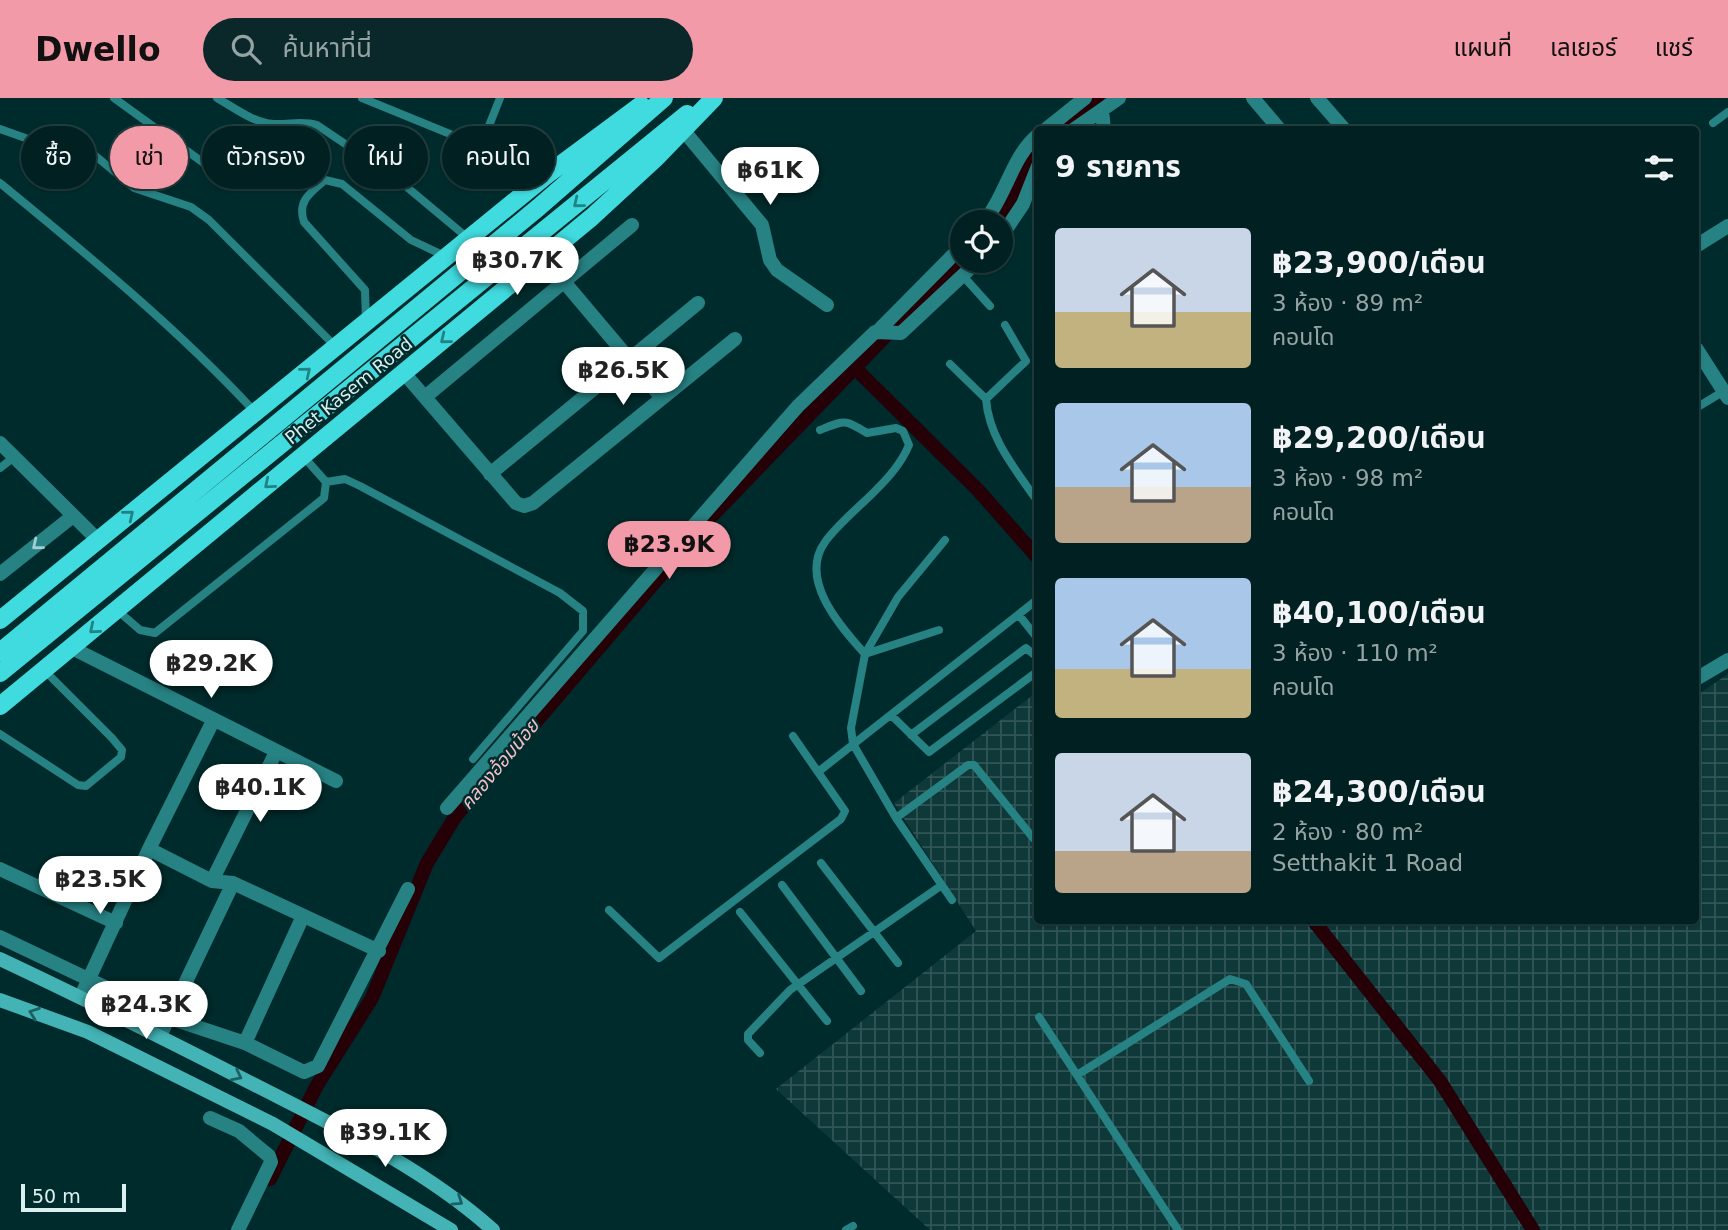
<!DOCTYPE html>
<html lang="th">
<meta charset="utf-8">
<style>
:root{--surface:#002021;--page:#0a282a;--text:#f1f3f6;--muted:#95a3a5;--line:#223e3f;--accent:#f39aa8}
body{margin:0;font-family:"DejaVu Sans","Noto Sans Thai",sans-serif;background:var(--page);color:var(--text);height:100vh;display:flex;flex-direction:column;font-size:26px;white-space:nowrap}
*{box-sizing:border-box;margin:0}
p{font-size:23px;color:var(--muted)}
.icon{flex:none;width:38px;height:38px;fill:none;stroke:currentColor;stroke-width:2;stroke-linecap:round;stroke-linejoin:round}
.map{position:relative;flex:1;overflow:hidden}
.panel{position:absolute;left:1034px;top:28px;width:665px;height:798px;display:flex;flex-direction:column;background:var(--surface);border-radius:7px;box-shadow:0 2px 5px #0004,0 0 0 2px var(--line)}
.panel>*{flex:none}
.top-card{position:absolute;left:21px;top:28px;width:665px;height:63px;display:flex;gap:14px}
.buttons{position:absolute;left:950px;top:112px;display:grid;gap:14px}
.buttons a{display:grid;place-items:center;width:63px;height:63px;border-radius:50%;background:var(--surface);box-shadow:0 2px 5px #0004,0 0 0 2px var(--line);font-size:35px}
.scale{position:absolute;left:21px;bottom:18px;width:105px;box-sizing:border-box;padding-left:7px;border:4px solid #daefef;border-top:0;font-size:19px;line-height:24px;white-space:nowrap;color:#daefef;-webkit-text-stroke:5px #002b2c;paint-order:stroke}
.price{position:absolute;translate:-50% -60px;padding:0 16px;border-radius:24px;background:#fff;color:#222;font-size:23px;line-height:46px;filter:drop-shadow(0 2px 4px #0008)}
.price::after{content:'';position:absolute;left:50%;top:42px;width:21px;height:16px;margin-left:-10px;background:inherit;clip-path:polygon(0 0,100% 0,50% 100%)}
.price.current{background:var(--accent);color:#111}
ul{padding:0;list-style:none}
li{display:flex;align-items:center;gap:21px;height:175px;padding:0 21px}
li span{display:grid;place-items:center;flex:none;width:196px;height:140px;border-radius:7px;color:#555}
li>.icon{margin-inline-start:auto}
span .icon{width:84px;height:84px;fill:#fffc;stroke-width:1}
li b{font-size:30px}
h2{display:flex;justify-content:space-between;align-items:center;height:84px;padding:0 21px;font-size:30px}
.tag{padding:0 24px;border-radius:32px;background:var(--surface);box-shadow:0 2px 5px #0004,0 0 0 2px var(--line);font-size:24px;line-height:63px}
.tag.current{background:var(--accent);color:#111}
header{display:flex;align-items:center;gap:42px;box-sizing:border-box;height:98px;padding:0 35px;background:var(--accent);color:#111}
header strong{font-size:33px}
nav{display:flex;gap:38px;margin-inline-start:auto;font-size:24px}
.search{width:490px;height:63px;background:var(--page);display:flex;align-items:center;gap:18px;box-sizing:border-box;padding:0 24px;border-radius:38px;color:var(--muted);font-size:26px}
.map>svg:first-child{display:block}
.industrial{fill:url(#industrial-grid)}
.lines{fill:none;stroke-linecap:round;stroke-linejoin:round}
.canal{stroke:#250007;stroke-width:14}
.service{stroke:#278284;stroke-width:8}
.minor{stroke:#278284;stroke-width:14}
.secondary{stroke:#43b3b5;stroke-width:14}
.primary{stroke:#40dbdf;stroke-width:18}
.oneway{stroke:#208386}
.oneway2{stroke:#a4cecf}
.oneway3{stroke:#1b6163}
.labels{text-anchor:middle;stroke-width:5;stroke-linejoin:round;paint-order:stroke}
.street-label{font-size:18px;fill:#daefef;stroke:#002b2c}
.water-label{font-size:19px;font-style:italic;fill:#f4bfc6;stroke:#002b2c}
</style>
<header>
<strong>Dwello</strong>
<div class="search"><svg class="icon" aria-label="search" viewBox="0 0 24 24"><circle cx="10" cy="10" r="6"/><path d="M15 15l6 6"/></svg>ค้นหาที่นี่</div>
<nav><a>แผนที่</a><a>เลเยอร์</a><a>แชร์</a></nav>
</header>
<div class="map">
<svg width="1728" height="1132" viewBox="0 0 1728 1132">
<defs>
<pattern id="industrial-grid" width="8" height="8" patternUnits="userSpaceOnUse" patternTransform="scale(1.75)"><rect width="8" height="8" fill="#0f3839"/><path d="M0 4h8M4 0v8" fill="none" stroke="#315556"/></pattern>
</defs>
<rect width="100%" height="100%" fill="#002b2c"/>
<path class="industrial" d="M1728,576V1132H930L776,991L976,833L894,705L1038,593V822H1696V598Z"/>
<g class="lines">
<path class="canal" d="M1067,23L1097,0
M997,124L1038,50
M855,270L978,392L1038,460
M1313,822L1440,983L1533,1132
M270,1081L316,989L372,900L427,765L455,719L706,424L962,159"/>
<path class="service" d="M114,0L223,79L231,80L237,75L272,26
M217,0C233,9 254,25 273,26C289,27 301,22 317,27L396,80L469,141
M362,0L548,76
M1713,25L1728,14
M0,31L31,42L65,44L92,55L134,90L191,109L209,122L336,249
M481,48L500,0
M0,85C89,158 177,230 255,314
M963,178L990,208
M366,223L365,192L304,124C297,103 310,95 325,82L342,86L411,142L445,158
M1005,227L1026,263L986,301C989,341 1016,372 1038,404
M950,266L986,301
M1696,310L1724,293
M820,332C845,322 844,321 867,335L896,330L903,333L909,347C901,366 888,380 874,394C858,410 838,426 825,444C798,482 841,529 865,556L939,532
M0,370L14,359
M326,384L345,381L360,388L560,495L583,513V533L473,661
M945,442L898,499L865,556L851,630L853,646L896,720L952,802
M117,512L140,532L155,535L324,400L326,384L303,358
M1019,517L1038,541
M891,617L929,654L1038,573
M0,636L78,687L86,688L121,659L122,652L112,640L44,572
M911,637L1026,550L1038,560
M818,674L1038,501
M896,720L968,667H974L1034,741
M821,765L898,865
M782,787L861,893
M609,812L659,860L841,721L845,713L793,638
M740,814L827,923
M1100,822V823
M1039,919L1178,1132
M760,955L748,942V936L790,892L942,787
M1077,977L1230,881L1246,886L1309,983
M846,1132L853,1128"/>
<path class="minor" d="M1253,0L1280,32
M1317,0L1345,32
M1102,12L1104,32
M1045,32L1085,0
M1073,32L1119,0
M684,33L762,127L770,162L777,172L827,207
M984,124C1006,98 1012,58 1038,37
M1001,139L1023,106L1038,68
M1696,148L1728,128
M544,160L662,300
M879,232L962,148
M1696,250L1728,300
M404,275L516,405L524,408L533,405L735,241
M425,299L632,127
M0,345L98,442
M490,376L698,205
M0,476L73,418
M72,550L336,683
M1696,581L1728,562
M213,623L149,751L212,783L233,785L379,853
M447,710L798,308L875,234L901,235L978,163
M0,771L116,825
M212,783L276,654
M0,839L170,920L245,945L304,974L318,968L408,791
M81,898L149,751
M160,938L233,785
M245,945L303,818
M210,1020L239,1033L269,1058L271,1064L238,1132"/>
<path class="secondary" d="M0,861C85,901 169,943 253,986C335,1028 424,1070 493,1132
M0,902L88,934L273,1026L451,1132"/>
<path class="primary" d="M0,522L548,76L641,7
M0,554L539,109L664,0
M0,575L687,16
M0,608L592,119L655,61L714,0"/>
</g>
<defs><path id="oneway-chevron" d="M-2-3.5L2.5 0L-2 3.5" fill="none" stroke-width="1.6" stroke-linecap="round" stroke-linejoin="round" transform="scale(1.75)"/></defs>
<g class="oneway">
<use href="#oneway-chevron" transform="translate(578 105) rotate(141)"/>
<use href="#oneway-chevron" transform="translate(445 241) rotate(141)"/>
<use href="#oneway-chevron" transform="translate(306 274) rotate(-39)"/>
<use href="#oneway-chevron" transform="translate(269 386) rotate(140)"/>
<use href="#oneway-chevron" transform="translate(129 417) rotate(-39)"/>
<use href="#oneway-chevron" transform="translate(94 531) rotate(140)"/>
</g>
<use class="oneway2" href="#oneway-chevron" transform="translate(37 447) rotate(141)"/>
<g class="oneway3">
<use href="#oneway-chevron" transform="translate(34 915) rotate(-160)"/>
<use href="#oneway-chevron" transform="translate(237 978) rotate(27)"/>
<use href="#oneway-chevron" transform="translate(458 1103) rotate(34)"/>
</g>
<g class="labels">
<g class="street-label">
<text transform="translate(349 293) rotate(-39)" y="6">Phet Kasem Road</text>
</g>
<g class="water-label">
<text transform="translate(499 666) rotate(-50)" y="7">คลองอ้อมน้อย</text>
</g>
</g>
</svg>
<div class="buttons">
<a><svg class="icon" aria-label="locate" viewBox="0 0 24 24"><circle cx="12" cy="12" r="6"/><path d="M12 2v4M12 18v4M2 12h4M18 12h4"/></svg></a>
</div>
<div class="scale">50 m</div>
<b class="price" style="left:770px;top:109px">฿61K</b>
<b class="price" style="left:517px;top:199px">฿30.7K</b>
<b class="price" style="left:623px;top:309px">฿26.5K</b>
<b class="price current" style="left:669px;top:483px">฿23.9K</b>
<b class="price" style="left:211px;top:602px">฿29.2K</b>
<b class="price" style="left:260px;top:726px">฿40.1K</b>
<b class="price" style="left:100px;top:818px">฿23.5K</b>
<b class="price" style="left:146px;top:943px">฿24.3K</b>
<b class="price" style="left:385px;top:1071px">฿39.1K</b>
<div class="top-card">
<a class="tag">ซื้อ</a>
<a class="tag current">เช่า</a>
<a class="tag">ตัวกรอง</a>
<a class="tag">ใหม่</a>
<a class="tag">คอนโด</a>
</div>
<section class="panel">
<h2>9 รายการ<svg class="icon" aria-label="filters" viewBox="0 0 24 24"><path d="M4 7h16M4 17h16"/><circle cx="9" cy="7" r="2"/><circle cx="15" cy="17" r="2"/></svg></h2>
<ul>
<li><span style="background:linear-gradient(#c9d6e8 60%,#c2b280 0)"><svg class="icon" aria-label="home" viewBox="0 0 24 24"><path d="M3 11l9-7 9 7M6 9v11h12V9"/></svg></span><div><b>฿23,900/เดือน</b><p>3 ห้อง · 89 m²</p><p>คอนโด</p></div></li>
<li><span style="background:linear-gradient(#a9c7e8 60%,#b9a48a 0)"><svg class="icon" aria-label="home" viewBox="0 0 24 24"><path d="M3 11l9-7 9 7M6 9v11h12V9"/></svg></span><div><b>฿29,200/เดือน</b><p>3 ห้อง · 98 m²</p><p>คอนโด</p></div></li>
<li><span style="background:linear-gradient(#a9c7e8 65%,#c2b280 0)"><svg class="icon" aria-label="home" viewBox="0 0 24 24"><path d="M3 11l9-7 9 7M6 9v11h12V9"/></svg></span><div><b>฿40,100/เดือน</b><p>3 ห้อง · 110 m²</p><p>คอนโด</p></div></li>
<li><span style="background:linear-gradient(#c9d6e8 70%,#b9a48a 0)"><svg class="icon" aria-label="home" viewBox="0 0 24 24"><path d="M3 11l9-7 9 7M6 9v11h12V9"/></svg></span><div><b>฿24,300/เดือน</b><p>2 ห้อง · 80 m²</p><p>Setthakit 1 Road</p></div></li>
</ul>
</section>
</div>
